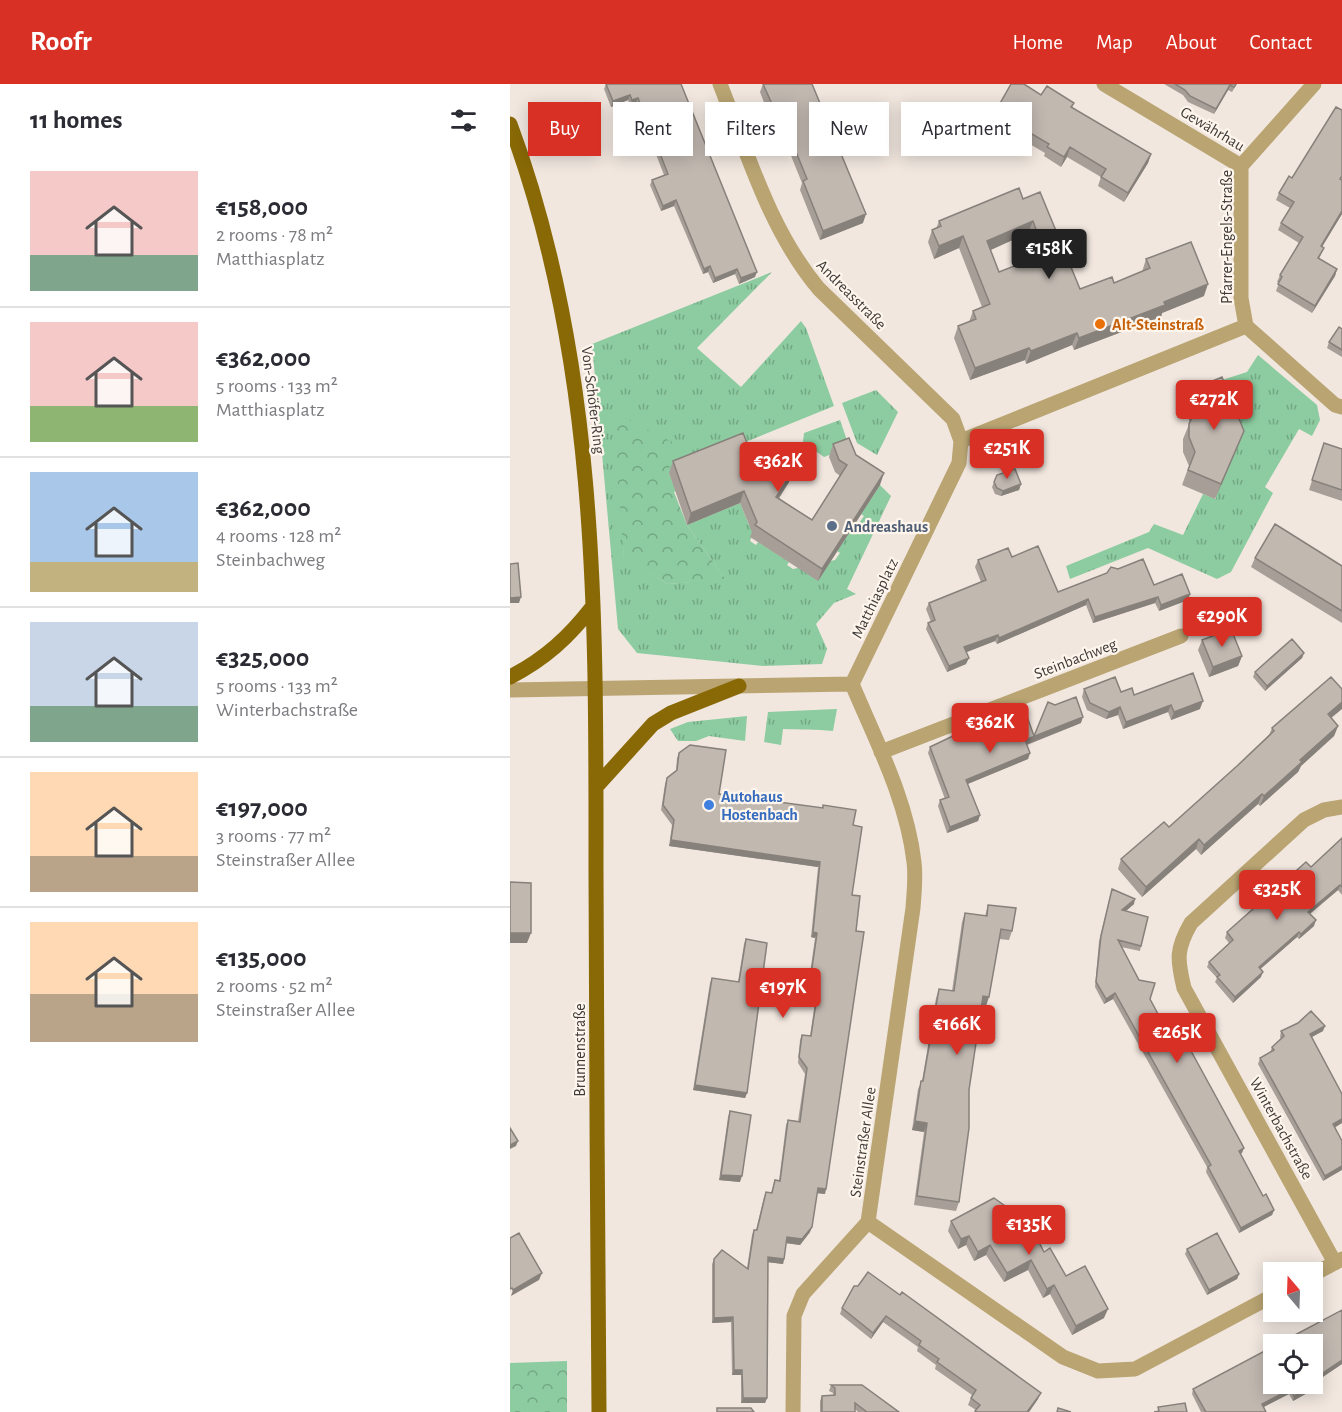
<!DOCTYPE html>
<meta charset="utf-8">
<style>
:root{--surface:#fff;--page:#f7f7f7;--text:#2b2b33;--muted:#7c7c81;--line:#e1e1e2;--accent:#d93025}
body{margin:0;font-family:"Alegreya Sans",sans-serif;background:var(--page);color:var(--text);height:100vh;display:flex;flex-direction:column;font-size:22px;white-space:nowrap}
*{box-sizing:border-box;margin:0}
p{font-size:20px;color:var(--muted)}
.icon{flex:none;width:33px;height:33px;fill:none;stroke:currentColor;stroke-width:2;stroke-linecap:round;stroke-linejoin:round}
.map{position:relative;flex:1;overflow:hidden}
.drawer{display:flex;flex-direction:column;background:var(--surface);width:510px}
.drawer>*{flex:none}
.top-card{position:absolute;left:18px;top:18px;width:570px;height:54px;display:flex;gap:12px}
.needle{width:39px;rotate:341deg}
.controls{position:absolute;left:753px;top:1178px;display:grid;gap:12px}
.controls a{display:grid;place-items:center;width:60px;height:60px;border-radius:0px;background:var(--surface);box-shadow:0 3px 15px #0003;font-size:30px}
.price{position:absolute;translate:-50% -51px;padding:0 14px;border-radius:6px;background:var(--accent);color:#fff;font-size:20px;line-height:39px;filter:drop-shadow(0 2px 3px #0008)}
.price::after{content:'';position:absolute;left:50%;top:36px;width:18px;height:14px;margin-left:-9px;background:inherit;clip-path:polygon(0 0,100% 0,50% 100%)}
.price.active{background:#222;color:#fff}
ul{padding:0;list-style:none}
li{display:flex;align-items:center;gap:18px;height:150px;padding:0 30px}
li+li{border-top:2px solid var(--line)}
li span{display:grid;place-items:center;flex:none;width:168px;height:120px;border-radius:0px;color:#555}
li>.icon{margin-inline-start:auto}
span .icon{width:72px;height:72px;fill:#fffc;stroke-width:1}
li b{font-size:26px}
h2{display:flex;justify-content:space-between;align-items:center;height:72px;padding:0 30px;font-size:26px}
.chip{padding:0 21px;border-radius:0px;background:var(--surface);box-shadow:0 3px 15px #0003;font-size:21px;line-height:54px}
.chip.active{background:var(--accent);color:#fff}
header{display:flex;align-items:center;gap:36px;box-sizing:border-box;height:84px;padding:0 30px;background:var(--accent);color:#fff}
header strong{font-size:28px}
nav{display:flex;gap:33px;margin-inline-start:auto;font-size:21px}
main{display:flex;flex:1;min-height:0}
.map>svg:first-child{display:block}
.grass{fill:url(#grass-tufts)}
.forest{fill:url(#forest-crowns)}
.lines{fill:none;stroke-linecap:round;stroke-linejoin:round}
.minor{stroke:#b9a472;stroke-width:15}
.major{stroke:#896906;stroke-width:15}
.wall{fill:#a69e97;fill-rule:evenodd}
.shaded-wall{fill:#87817b}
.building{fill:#c1b8b0;stroke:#87817b;stroke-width:1.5;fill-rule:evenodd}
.food-dot{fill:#e8710a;stroke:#fef5ec;stroke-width:2}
.service-dot{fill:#5c6f8a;stroke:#fef5ec;stroke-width:2}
.shop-dot{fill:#3f7fe0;stroke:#fef5ec;stroke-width:2}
.labels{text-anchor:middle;stroke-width:4.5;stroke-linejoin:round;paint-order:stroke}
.street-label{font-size:16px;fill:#3f3b38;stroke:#fef5ec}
.food-label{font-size:16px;font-weight:bold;fill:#c56008;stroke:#fef5ec;text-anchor:start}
.service-label{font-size:16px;font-weight:bold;fill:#4e5e75;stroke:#fef5ec;text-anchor:start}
.shop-label{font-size:16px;font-weight:bold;fill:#366cbe;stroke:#fef5ec;text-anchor:start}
</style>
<header>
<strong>Roofr</strong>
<nav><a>Home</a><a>Map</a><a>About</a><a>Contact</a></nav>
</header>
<main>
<section class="drawer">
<h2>11 homes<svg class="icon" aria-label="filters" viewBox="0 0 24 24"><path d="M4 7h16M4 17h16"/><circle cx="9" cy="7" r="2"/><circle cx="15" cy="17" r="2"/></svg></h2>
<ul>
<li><span style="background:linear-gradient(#f6c9c9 70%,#7fa58c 0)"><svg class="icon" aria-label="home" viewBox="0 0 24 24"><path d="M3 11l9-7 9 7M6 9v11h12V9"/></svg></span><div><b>€158,000</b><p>2 rooms · 78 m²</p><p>Matthiasplatz</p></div></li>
<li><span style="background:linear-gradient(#f6c9c9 70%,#8fb573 0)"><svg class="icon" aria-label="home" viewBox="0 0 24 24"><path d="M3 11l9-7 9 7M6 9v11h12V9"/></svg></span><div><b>€362,000</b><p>5 rooms · 133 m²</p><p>Matthiasplatz</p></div></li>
<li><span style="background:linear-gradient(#a9c7e8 75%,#c2b280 0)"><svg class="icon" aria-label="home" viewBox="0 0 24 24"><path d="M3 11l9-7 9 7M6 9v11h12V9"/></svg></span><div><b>€362,000</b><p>4 rooms · 128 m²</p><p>Steinbachweg</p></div></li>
<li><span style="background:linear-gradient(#c9d6e8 70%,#7fa58c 0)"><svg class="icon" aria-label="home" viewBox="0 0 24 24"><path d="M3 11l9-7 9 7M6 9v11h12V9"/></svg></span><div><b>€325,000</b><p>5 rooms · 133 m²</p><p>Winterbachstraße</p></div></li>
<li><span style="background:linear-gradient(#ffd9b3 70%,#b9a48a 0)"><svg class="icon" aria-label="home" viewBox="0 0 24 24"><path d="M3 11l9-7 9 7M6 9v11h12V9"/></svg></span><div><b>€197,000</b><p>3 rooms · 77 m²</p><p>Steinstraßer Allee</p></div></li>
<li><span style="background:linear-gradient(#ffd9b3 60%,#b9a48a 0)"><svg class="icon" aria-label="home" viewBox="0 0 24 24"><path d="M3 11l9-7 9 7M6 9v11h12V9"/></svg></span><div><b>€135,000</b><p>2 rooms · 52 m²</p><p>Steinstraßer Allee</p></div></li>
</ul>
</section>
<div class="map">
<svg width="832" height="1328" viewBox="0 0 832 1328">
<defs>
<pattern id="grass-tufts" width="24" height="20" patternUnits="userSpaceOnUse" patternTransform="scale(1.5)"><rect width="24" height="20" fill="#8ccca0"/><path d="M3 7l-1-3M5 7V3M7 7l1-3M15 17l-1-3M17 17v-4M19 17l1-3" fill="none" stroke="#74a783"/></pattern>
<pattern id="forest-crowns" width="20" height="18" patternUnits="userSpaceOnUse" patternTransform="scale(1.5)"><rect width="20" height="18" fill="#8ccca0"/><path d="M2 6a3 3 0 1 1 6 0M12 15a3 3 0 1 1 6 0" fill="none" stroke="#74a783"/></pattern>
</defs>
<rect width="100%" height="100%" fill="#f1e7df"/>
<path class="grass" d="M262,188L187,264L231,303L291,237L296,244L324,322L159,389L113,448L114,475L158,500L215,495L177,441L230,419L239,441L245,445L240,457L246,461L248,458L279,478L277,481L283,485L325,476L330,469L327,467L346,437L349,439L354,432L351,430L370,401L381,412L337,505L346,510L324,519L306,540L317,565L312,580L253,582L127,569L108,545L82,260Z
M748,271L807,321L810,336L802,352L789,345L755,403L763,409L721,488L707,495L638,464L560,495L556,482L639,448L644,440L673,451L693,410L706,415L709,297L737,288Z
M366,306L388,328L367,371L347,359L332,319Z
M330,336L341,368L336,365L314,373L293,358L294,349Z
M327,625L323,647C306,645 291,646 273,645L271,661L254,658L258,628Z
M237,632L235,657L199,652L186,657H168L160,645L178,638Z"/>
<path class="forest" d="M111,332L162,358L159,389L166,407L164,408L177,441L216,496L158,500L114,476L103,336Z
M57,1277V1328H0V1279Z"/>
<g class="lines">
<path class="minor" d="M594,0L731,82
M804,0L731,82V214L736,242L825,321L832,323
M451,357L736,242
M342,600C366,657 397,716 404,778C406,793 404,809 403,824L358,1138L553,1273L588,1287L625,1285L764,1211
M0,606L342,600L449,379L451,357L443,335L309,205C260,147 238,70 210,0
M371,668L671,552
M825,1179L674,904C667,875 666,865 681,839L794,736L814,726L832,723
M802,1191L832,1175
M283,1328L284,1232L293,1210L358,1138"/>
<path class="major" d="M0,40C89,279 86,536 86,787C86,967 88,1148 89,1328
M0,593C35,575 59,553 83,522
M86,703L143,640L161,629L229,602"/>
</g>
<path class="wall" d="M96,0H171L245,193L229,200L225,190L203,199L198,188L193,190L164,122L151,127L140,101L142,96L154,91L126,19L120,22L118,16L101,23L94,5Z
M253,0H302L353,139L310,156L290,106L292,99L263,27L258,29L250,8Z
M654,0H727L722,8L718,6L704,30L678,18L673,11Z
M531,11L564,19L562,24L641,70L638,79L614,118L588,102L591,93L557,73L551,83L534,72L535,69L484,39V32L488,23Z
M832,26V130L812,162L814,164L809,175L827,185L825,192L802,229L766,207L769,199L767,198L770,191L789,159L768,146L771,139L780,124L766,116L769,109L782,94Z
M513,115L570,205L604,199L632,188L636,175L694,212L652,229L651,233L564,266L562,261L516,280L515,276L460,296L444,254L448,242L459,238L463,227L472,223L449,164L424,175L418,158L422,146L426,145L429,137ZM518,149L527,173L489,188L480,166Z
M832,245V273L817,264L819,258Z
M679,307L734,347L705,415L672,401L679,382L673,368V355L680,338L673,322Z
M814,359L832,365V417L799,406Z
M323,360L346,371L370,401L308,497L240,453L242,448L230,419L177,441L159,389L163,377L263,374L284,386L279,398L269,414L302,436L330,392L325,388L319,373Z
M487,391L511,400L509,406L491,412L485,410L482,403Z
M502,473L548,508L644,501L680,510L678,516L649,527L645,519L583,539L576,521L487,560L485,557L456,568V580L437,588L416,545L418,539L421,538L416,525L419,519L471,498L465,483L468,476Z
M745,474L832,482V539L741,483Z
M692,556L732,572L728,582L699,593L688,566Z
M794,569L792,574L755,607L743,593L745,588Z
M574,605L611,608L690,625L661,636L658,628L613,645L608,631L596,635L577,626L572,613Z
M821,634L828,642L824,652L791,682L788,688L750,722L748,720L691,771L686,765L632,813L608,785L611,775L659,743L727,682L759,651L762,644Z
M571,639L517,661L520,669L518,675L457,700L470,731L468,737L437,749L428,722L430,716L435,715L418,669L420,663L524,652Z
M169,669L209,710L312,724L313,721L343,741L342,811L346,847L315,1110L307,1109L300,1148L290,1161L276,1159L274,1175L273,1180L258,1178L257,1314L255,1319H231V1291H222L221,1238L202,1239V1180L204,1175L237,1184L242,1151L244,1146H246L254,1113L256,1108L261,1109L265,1096L269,1097L276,1041L278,1036L288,1037L295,990L288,979L290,956L292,951L300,952L307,904L298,903L305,854L301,853L308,783L159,762L162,741L151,726L155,700L157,694L166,687L167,674Z
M832,754V811L828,806L800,830L804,842L789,855L787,853L750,885L751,893L723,919L705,898L707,894L697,883L699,878L719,859L715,854L717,848L801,783Z
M602,805L624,820L616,827L631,862L630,867L611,863L665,962L732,1069L730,1070L753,1112L764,1126L762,1131L729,1149L696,1088L697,1083L603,915L594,920L585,903L589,857Z
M478,821L502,847L499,856L489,855L476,922L471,921L459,1006L449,1118L446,1127L404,1121L414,1048L402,1046L408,1005L412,997L426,914L429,905L442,907L452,838L455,829L475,832Z
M236,855L237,1009L235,1014L183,1006L200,899L202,894L228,898L234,860Z
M771,947H813L802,953L832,1010V1039L824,1043L832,1057L813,1097L748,980L750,974L760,969L762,963L771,955L770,953Z
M220,1027L230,1098L209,1096L218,1033Z
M441,1137L534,1168L594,1234L562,1251L540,1210L533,1214L518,1186L494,1198L476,1171L464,1177L456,1161L448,1165L438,1147Z
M677,1165L729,1190L727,1195L697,1211L675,1170Z
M344,1202L528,1315L519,1328H465L466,1326L458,1321L462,1311L425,1285L426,1281L407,1267L408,1263L373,1238L361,1255L330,1230L332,1224Z
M832,1226V1280L802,1300L801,1307L783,1317L779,1310L753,1323L756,1328H691L682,1310L683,1305Z
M321,1301L389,1328H348L345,1325V1328H310V1317L312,1312L323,1311V1309L319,1307Z"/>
<path class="shaded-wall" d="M720,1L718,6L704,30L706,25Z
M120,11L118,16L101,23L103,17Z
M128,14L126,19L120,22L122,16Z
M266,19L263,27L258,29L262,20Z
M560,63L557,73L551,83L554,73Z
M641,70L638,79L614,118L618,109Z
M166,116L164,122L151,127L153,122Z
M832,127V130L809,168L811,162Z
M356,130L353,139L310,156L313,147Z
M523,137L518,149L472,170L477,157Z
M453,152L449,164L424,175L429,162Z
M200,182L198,188L193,190L194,185Z
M227,185L225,190L203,199L205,194Z
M827,185L825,192L802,229L805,222Z
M247,188L245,193L229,200L231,194Z
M698,200L694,212L652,229L651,233L564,266L569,254Z
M567,249L562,261L516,280L521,267Z
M519,264L515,276L460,296L465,284Z
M734,347L728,362L705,415L711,400Z
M284,386L279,398L262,425L266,413Z
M374,389L370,401L308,497L312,485Z
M511,400L509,406L491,412L493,407Z
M234,407L230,419L177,441L181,429Z
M680,510L678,516L649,527L651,521Z
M11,513L9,519H0V514Z
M648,513L645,519L583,539L585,533Z
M578,515L576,521L487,560L489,554Z
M488,551L485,557L452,570L454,563Z
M794,569L792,574L755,607L757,602Z
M732,572L728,582L699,593L703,583Z
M459,574L456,580L437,588L439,582Z
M693,617L690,625L661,636L664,628Z
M832,618V625L814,640L818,630Z
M661,621L658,628L613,645L616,638Z
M610,623L608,631L596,635L599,628Z
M573,633L571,639L513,662L515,656Z
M828,642L824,652L791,682L788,688L750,722L754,712L790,676Z
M520,669L518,675L453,702L456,696Z
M752,710L748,720L691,771L694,761Z
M470,731L468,737L437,749L440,743Z
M689,755L686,765L632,813L636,803Z
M161,756L310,778L308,783L159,762Z
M830,801L828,806L796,833L798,828Z
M625,815L624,820L610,832L612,826Z
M806,836L804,842L789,855L791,850Z
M303,848L307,849L305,854L301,853Z
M789,848L787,853L747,888L749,883Z
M0,849H21L17,859H0Z
M753,888L751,893L723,919L725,913Z
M300,898L309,899L307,904L298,903Z
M605,909L603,915L594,920L596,915Z
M473,912L479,913L476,922L470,921Z
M815,942L813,947L798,955L800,950Z
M185,1001L237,1009L235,1014L183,1006Z
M832,1035V1039L821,1046L823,1040Z
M405,1037L417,1039L414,1048L402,1046Z
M8,1057L6,1062L0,1065V1061Z
M734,1064L732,1069L727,1072L729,1067Z
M832,1082V1086L813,1097L815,1092Z
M211,1091L232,1092L230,1098L209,1096Z
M308,1104L316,1105L315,1110L306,1109Z
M764,1126L762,1131L729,1149L731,1144Z
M302,1143L300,1148L290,1161L275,1159L277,1153Z
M459,1152L456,1161L448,1165L451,1155Z
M480,1161L476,1171L464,1177L468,1168Z
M258,1173L274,1175L273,1180L256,1178Z
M521,1176L518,1186L494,1198L497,1189Z
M32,1189L29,1196L1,1212L3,1206Z
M729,1190L727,1195L697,1211L699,1206Z
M544,1201L540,1210L533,1214L537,1205Z
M598,1225L594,1234L562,1251L566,1242Z
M376,1232L373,1238L361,1255L363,1249Z
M223,1233L221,1238L202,1239L204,1234Z
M832,1276V1280L798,1303L800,1299H802V1296Z
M224,1286H232L231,1291H222Z
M803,1302L801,1307L783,1317L784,1312Z
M781,1305L779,1310L750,1325L752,1320Z
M531,1309L528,1315L519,1328H517Z
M233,1314H257L255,1319H231Z"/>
<path class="building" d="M96,0H171L247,188L231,194L227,185L205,194L200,182L194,185L166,116L153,122L142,96L158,90L128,14L122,16L120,11L103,17Z
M253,0H302L356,130L313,147L293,97L297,95L266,19L262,20Z
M501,0H514L531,11L537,2L564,19L561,23L641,70L618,109L591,93L596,85L560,63L554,73L537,63L539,60L488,30V23Z
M665,0H726L724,3L720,1L706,25L680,12L675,6Z
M826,23L832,26V92L830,95L832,96V127L811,162L814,164L808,174L827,185L805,222L768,200L772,193L770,191L793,153L771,139L784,118L769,109L779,92L782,94Z
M509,104L513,115L530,108L570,205L602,193L604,199L640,184L636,175L681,158L698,200L654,218L655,221L569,254L567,249L521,267L519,264L465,284L448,242L466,235L463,227L480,220L453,152L429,162L422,146L431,142L429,137ZM523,137L535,170L489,188L477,157Z
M829,243L832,245V266L819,258Z
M712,293L734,347L711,400L678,386L685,368L679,353V340L686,325L679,307Z
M233,349L240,366L257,359L265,365L263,374L284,386L266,413L302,436L337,381L329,376L323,360L339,354L346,371L374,389L312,485L245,441L247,438L234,407L181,429L163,377Z
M814,359L832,365V406L802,396Z
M505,385L511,400L493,407L487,404L484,398L487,391Z
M765,440L832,482V527L745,474Z
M528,462L548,508L597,489L601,483L608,485L633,475L644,501L672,490L680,510L651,521L648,513L585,533L578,515L489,554L488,551L454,563L459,574L439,582L418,539L425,536L419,519L476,496L468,476L498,464L502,473Z
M8,479L11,513L0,514V480Z
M721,545L732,572L703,583L692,556Z
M782,555L794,569L757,602L745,588Z
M683,589L693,617L664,628L661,621L616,638L610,623L599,628L580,619L574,605L605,593L611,608L622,604L624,611Z
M821,593L832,605V618L818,630L828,642L790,676L792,678L754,712L752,710L694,761L689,755L636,803L611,775L654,738L659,743L727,682L764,647L762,644Z
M566,613L573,633L515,656L520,669L456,696L470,731L440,743L430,716L439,713L420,663L447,650H455L515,627L524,652L538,618L545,621Z
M180,661L216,666L209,710L313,724V721L346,726L343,741L352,743L342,811L350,812L346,847L354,848L316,1105L308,1104L302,1143L292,1155L277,1153L274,1175L258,1173L257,1314H233L232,1286H224L223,1233L204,1234V1175L212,1166L238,1185L244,1146H247L256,1108L262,1109L265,1096L270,1097L278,1036L290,1038L297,984L289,973L292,951L301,952L309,899L300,898L307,849L303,848L310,778L161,756L164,736L153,721L157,694L167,686L169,669Z
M832,754V803L830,801L798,828L806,836L791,850L789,848L749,883L753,888L725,913L707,893L710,891L699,878L723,856L717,848L796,778L801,783Z
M0,798L21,799V849H0Z
M602,805L625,815L612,826L638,833L631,862L608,856L629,896L645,899L640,915L665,962L675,956L734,1064L729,1067L753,1112L756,1110L764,1126L731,1144L698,1083L701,1081L605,909L596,915L586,898L591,852Z
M478,821L506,824L502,847L491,845L479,913L473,912L459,1006V1044L449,1118L407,1112L417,1039L405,1037L411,997H413L429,905L444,907L455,829L477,832Z
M236,855L257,859L237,1009L185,1001L202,894L229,898Z
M801,927L815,942L800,950L832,1010V1035L823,1040L832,1057V1082L815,1092L750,974L764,966L762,963L774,952L771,947L788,939Z
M220,1027L241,1031L232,1092L211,1091Z
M0,1044L8,1057L0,1061Z
M484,1114L519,1139L534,1168L540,1164L556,1192L575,1182L598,1225L566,1242L544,1201L537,1205L521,1176L497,1189L480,1161L468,1168L459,1152L451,1155L441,1137Z
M9,1149L32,1189L3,1206L2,1204L0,1205V1154Z
M707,1149L729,1190L699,1206L677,1165Z
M358,1188L390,1211L392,1208L531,1309L517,1328H467L465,1327L470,1321L461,1314L466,1306L427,1278L429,1275L409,1261L411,1257L376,1232L363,1249L332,1224L344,1202H348Z
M832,1226V1276L802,1296V1260H768Z
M764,1262V1299H801L803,1302L784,1312L781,1305L752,1320L756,1328H696L683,1305Z
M321,1301H352L389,1328H357L345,1319V1328H312V1312L325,1311V1304Z
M675,1319L677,1328H644L649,1327L648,1323Z
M207,1324H241L244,1328H207Z
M548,1324L561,1328H547Z"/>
<circle class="food-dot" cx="590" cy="240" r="6"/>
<circle class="service-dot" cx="322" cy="442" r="6"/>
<circle class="shop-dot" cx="199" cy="721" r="6"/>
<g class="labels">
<g class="street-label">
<text transform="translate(703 44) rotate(31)" y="6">Gewährhau</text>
<text transform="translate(716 153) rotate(-90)" y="6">Pfarrer-Engels-Straße</text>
<text transform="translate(342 210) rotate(45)" y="6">Andreasstraße</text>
<text transform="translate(84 316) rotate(83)" y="6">Von-Schöfer-Ring</text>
<text transform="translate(364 514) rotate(-64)" y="6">Matthiasplatz</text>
<text transform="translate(565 574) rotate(-21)" y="6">Steinbachweg</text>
<text transform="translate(69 966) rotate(-90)" y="6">Brunnenstraße</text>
<text transform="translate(772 1044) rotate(61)" y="6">Winterbachstraße</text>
<text transform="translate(352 1058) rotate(-82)" y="6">Steinstraßer Allee</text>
</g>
<g class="food-label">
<text x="602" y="246">Alt-Steinstraß</text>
</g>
<g class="service-label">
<text x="334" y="448">Andreashaus</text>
</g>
<g class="shop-label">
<text x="211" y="718">Autohaus<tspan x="211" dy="18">Hostenbach</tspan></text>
</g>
</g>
</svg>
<div class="controls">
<a><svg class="needle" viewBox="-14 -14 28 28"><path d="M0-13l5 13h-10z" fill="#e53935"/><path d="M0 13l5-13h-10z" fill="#7c7c81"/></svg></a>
<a><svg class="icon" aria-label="locate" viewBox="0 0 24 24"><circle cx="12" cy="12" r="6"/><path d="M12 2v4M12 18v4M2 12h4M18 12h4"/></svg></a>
</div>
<b class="price active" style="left:539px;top:196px">€158K</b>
<b class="price" style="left:704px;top:347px">€272K</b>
<b class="price" style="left:497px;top:396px">€251K</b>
<b class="price" style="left:268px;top:409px">€362K</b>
<b class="price" style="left:712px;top:564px">€290K</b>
<b class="price" style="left:480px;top:670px">€362K</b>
<b class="price" style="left:767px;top:837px">€325K</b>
<b class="price" style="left:273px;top:935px">€197K</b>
<b class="price" style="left:447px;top:972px">€166K</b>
<b class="price" style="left:667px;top:980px">€265K</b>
<b class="price" style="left:519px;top:1172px">€135K</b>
<div class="top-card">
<a class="chip active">Buy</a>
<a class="chip">Rent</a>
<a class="chip">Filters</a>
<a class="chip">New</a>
<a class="chip">Apartment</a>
</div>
</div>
</main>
